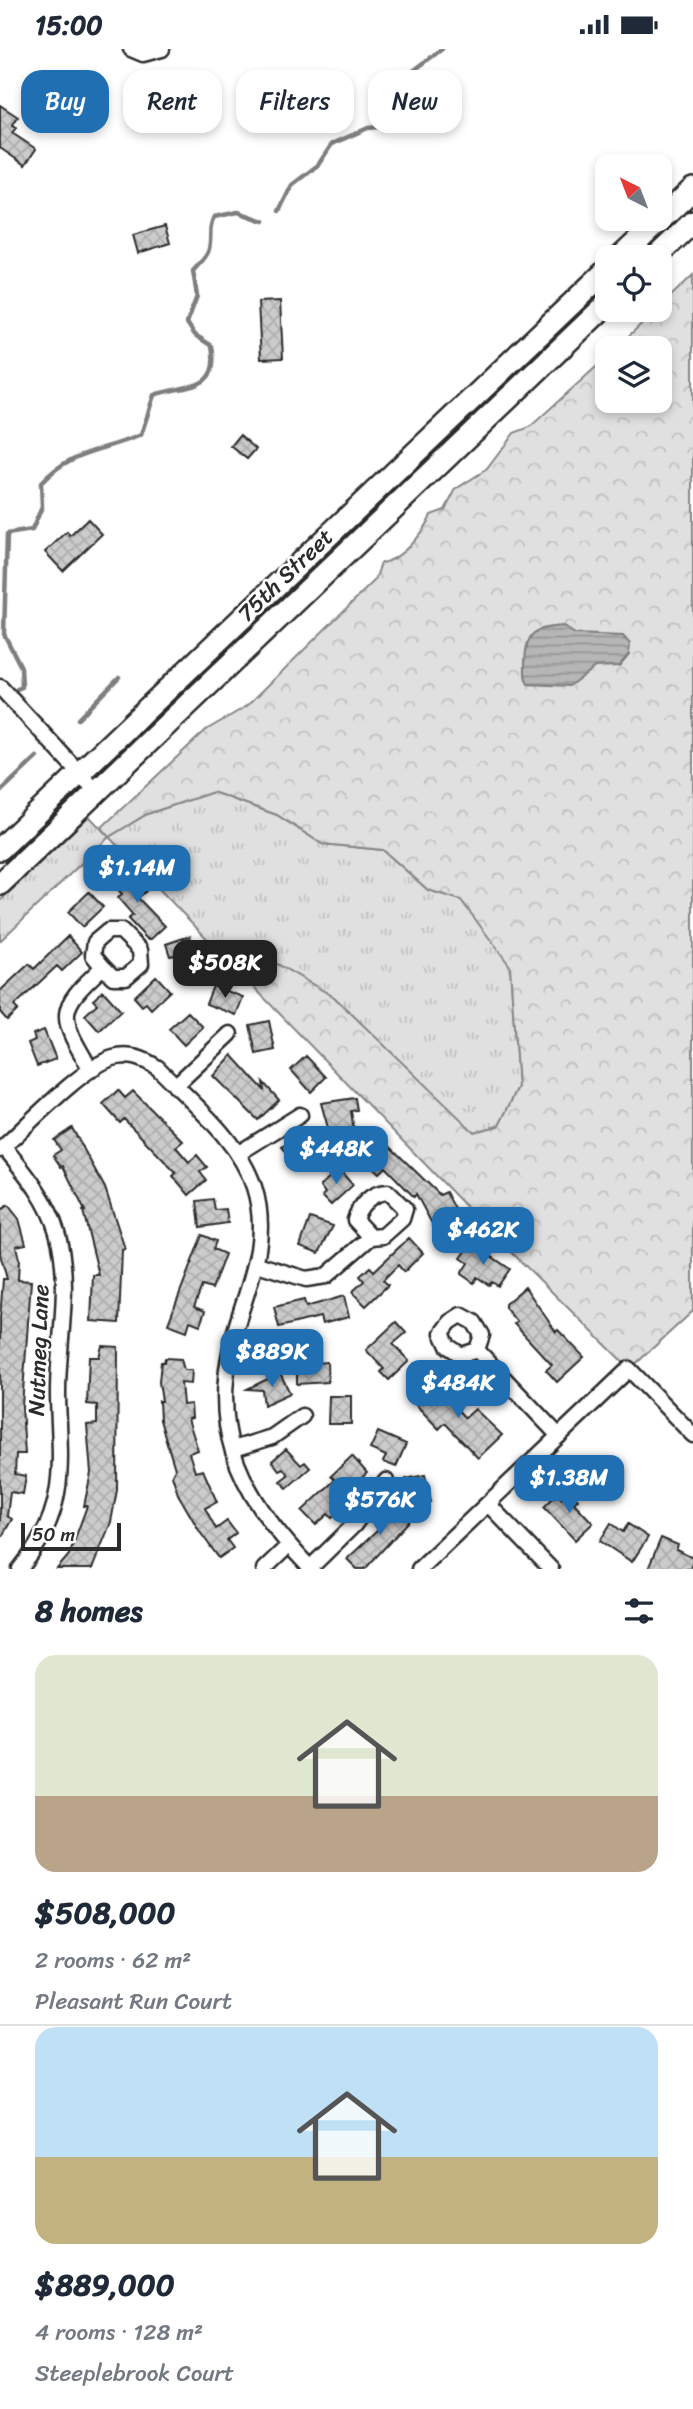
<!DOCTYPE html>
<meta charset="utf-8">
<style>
:root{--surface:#fff;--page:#f2f2f3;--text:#1f2937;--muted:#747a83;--line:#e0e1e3;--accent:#1f6fb2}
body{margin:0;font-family:Sriracha,sans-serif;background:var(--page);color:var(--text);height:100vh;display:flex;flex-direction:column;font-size:26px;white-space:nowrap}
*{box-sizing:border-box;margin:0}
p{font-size:23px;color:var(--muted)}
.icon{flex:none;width:38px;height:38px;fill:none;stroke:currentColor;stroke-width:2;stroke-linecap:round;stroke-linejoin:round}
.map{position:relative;height:1520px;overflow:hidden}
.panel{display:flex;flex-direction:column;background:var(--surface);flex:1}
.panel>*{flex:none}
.hud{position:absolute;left:21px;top:21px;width:651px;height:63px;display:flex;gap:14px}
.needle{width:46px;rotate:318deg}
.tools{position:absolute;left:595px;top:105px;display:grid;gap:14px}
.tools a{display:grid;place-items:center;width:77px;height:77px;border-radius:14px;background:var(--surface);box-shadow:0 4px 10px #0003;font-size:35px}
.scale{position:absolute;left:21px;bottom:18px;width:100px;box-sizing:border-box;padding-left:7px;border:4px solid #2b2b2b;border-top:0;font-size:19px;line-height:24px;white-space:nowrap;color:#2b2b2b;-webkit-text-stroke:5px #fff;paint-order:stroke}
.price{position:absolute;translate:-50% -60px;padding:0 16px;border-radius:14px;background:var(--accent);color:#fff;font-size:23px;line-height:46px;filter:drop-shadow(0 2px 4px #0008)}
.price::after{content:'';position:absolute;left:50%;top:42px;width:21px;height:16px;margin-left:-10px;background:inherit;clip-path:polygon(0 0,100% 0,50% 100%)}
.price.on{background:#222;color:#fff}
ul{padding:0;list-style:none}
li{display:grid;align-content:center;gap:14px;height:371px;padding:0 35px}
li+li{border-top:2px solid var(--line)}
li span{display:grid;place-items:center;height:217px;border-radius:21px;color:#555}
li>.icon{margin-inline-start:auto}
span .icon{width:126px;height:126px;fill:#fffc;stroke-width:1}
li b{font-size:30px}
h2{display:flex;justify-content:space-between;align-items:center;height:84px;padding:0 35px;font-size:30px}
.chip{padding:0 24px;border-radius:21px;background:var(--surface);box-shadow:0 4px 10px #0003;font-size:24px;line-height:63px}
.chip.on{background:var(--accent);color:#fff}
.status{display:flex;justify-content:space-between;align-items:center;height:49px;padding:0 35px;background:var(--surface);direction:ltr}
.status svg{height:19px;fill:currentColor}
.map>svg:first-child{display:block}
.grass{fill:url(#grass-tufts);stroke:#868686;stroke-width:2}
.forest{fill:url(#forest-crowns);stroke:#868686;stroke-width:2}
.water{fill:url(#water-rules);stroke:#7e7e7e;stroke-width:2}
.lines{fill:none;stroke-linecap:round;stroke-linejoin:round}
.stream{stroke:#7e7e7e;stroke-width:4.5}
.building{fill:url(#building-cross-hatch);stroke:#2b2b2b;stroke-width:2}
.minor-casing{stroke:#2b2b2b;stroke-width:19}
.secondary-casing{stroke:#2b2b2b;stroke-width:26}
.minor{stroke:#fff;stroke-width:14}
.secondary{stroke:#fff;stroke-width:21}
.labels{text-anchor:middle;stroke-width:5;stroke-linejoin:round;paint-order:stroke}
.street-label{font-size:23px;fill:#2b2b2b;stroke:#fff}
</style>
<div class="status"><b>15:00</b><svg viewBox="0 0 49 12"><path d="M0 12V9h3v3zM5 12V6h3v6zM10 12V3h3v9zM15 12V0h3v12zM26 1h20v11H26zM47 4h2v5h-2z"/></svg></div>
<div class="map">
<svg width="693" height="1520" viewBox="0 0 693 1520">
<defs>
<pattern id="grass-tufts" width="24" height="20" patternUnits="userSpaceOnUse" patternTransform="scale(1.75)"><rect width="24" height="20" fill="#e0e0e0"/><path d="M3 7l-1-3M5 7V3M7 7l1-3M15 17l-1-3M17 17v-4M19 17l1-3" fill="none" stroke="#c0c0c0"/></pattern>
<pattern id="forest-crowns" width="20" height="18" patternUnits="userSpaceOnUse" patternTransform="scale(1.75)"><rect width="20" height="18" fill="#e0e0e0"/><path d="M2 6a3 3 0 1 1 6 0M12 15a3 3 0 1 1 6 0" fill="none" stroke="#c0c0c0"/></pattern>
<pattern id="water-rules" width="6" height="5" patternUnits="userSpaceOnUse" patternTransform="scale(1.75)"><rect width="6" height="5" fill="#b6b6b6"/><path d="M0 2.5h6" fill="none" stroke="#949494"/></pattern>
<pattern id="building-cross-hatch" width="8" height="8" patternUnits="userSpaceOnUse" patternTransform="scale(1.75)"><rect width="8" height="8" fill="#cbcbcb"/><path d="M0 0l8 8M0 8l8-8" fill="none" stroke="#aeaeae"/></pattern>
</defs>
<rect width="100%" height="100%" fill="#fff"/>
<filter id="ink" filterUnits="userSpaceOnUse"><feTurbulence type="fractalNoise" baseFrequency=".0143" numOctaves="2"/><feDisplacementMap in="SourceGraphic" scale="14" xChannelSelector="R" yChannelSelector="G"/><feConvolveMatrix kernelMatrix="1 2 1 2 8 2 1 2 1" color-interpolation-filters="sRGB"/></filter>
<g filter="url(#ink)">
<path class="grass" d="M607,232V243L109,719L96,726L94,724Z
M213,743L277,766L322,795L383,801L428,841L461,851L510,916L518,1038L499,1077L473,1083L334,948L251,900H217L109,788L0,892V852L89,767L109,788L147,765Z"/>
<path class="forest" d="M693,226V1262L630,1320L485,1177L217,900H251L334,948L474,1083L499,1077L518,1038L510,917L461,851L428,841L383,801L322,795L277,766L213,743L147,765L109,788L101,779L206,681L247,657L375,531L381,514C400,512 423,484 431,466L445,461L456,440L487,420L514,384L530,378L607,308V352H660V299H616Z"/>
<path class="water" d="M563,577L575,585L623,587L630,595L629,605L619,617L595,618L569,637L528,635C524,629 525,622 525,613C526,583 534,579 563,577Z"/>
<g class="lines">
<path class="stream" d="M279,162L292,136L318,116L332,95L368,79L389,77L399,64L403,50L395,36L442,0
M17,640L22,638L21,618L4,585L7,485L32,481L42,458L41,434C72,400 102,403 141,386L154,346C185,335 221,344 212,297L195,286L187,274L197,247L193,222C198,216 205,210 208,203C213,191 207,180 214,168L238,163L264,172
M78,670L119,628
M0,743L37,708"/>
</g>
<path class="building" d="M0,56L18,68L12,77L16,79L12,84L36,100L25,116L0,99Z
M165,177L170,194L138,204L133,186Z
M280,252L283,309L261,310L258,253Z
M240,386L256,400L247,410L231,397Z
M88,470L102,485L63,522L45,503L67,483L70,487Z
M125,819L146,842L138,849L165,877L151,890H147L128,870L133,866L118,849L122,845L111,833Z
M89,843L103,858L82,878L68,863Z
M68,887L82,903L62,922L57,917L14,957L18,961L7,971L0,963V942L29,915L34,920Z
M190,887L199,917L180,923L175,906L170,907L166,895Z
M156,927L170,942L151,960L146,954L142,957L134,948Z
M213,937L243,948L236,966L206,955Z
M103,942L121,962L99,982L85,966L97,955L93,951Z
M188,963L203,978L184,996L169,980Z
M269,972L275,1001L256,1005L250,976Z
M44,981L56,1010L37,1017L28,994L35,991L33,985Z
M232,1006L264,1041L263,1033L279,1051L258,1071L213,1027Z
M306,1007L326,1028L311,1043L291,1021Z
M118,1041L125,1049L133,1042L183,1092L176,1098L189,1113L197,1106L207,1118L200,1123L206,1131L189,1146L173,1127L176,1124L124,1070L120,1074L103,1055Z
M355,1049L357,1061L351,1062L354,1082L330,1086L321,1054Z
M72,1079L105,1139L125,1200L122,1201L119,1274L91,1272L93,1226H99L83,1162H85L63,1117L61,1118L53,1106L61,1101L54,1091Z
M306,1081L319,1101L297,1115L282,1098Z
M376,1084L440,1146L446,1143L463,1175L443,1186L441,1182L437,1184L416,1145L414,1148L385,1118L379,1124L369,1115L374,1110L362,1097Z
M334,1115L353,1136L331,1156L322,1147L325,1144L320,1137L334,1124L336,1127Z
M213,1150L215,1161L226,1160L228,1174L200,1178L197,1152Z
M8,1156L19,1170L26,1195L16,1197L19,1210L18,1231L31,1232L22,1357L25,1405H16L15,1425L26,1427L23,1445L10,1443L7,1467L12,1470L0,1491V1269L3,1230H7L0,1205V1162Z
M310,1169L333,1177L319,1204L300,1197Z
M202,1186L216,1192L213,1200L225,1205L212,1240L202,1237L194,1258L205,1262L200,1276L190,1272L187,1282L168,1275Z
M409,1189L423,1204L404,1223L398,1216L383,1231L388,1236L366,1257L352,1243L364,1232L360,1227L370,1218L374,1222Z
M472,1194L510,1220L498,1237L492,1233L489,1236L477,1228L474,1234L461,1225L468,1214L461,1209Z
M525,1238L556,1283L558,1281L584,1308L557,1333L546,1321L552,1316L514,1275L517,1273L505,1259V1255Z
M344,1247L349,1268L322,1275L320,1268L279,1278L274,1258L304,1251L306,1258Z
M396,1273L406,1284L393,1295L409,1312L389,1331L381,1323L384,1320L366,1301Z
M102,1297L118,1298L117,1441L111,1473L92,1520H57L69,1506L87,1457H84L91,1424L87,1376L97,1375V1356L87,1355L89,1308H99Z
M165,1309L181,1310L184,1321H192L191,1335L181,1334L183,1356L191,1355L192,1369L188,1370L198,1401L189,1404L195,1423L203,1421L217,1453L205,1459L216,1480L227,1472L236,1484L227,1491L233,1499L219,1509L200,1483L178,1445L172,1426L175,1420L160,1371L159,1352H162L159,1333L161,1313H164Z
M327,1313L328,1333L297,1335V1322H302L301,1315Z
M280,1324L290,1344L264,1356L262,1341L247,1340Z
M431,1332L465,1369L475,1360L502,1386L478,1409L445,1374L439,1380L415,1355L422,1349L418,1344Z
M329,1347H351V1375H328Z
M378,1383L406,1395L396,1418L383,1413L386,1407L370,1400Z
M286,1400L301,1416L305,1413L310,1419L287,1439L280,1432L288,1426L283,1419L279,1421L272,1412Z
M352,1407L367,1424L336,1453L342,1460L332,1469L328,1465L316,1476L302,1462L335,1431L331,1427Z
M425,1426L431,1453L412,1457L406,1430Z
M571,1443L578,1450L574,1454L593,1474L575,1491L544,1458L557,1445L562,1450Z
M392,1452L410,1467V1471L365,1520H357L347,1510L379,1480L388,1467L383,1463Z
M611,1474L623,1483L628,1475L648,1488L632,1513L600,1492Z
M661,1489L678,1496L676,1501L693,1509L691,1520H648Z"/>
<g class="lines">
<defs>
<path id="minor" d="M131,0L143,5L162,0
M0,638L97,743
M91,1021C59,967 55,961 103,918L113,928H126L141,915L140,901L121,882H108L95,893L93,906L103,918
M175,1037L230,985
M4,1098C25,1124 47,1149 57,1183C72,1234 58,1291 58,1343C58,1376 63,1411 57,1444C52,1473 38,1498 20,1520
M0,1101C26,1078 82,1018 113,1009C130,1004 144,1010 158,1019C192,1054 239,1091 254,1138C268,1182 255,1220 241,1262C204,1374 233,1438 311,1520
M239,1104L300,1066
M257,1215L306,1230L326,1227L371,1188L383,1187L402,1170L405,1160L388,1143C372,1143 359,1156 355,1171L371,1188
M477,1301L482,1286L474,1273L461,1266L450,1273L442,1284L448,1297L461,1306L477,1301L559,1387
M233,1400L272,1388L302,1367
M488,1455L551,1520
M310,1519L354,1476L386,1432
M264,1520L289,1496
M419,1520L629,1320L693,1386"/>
<path id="secondary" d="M621,208L693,140
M656,208L693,173
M0,800L607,221
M0,835L607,255"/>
</defs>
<use href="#minor" class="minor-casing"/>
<use href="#secondary" class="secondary-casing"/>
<use href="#minor" class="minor"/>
<use href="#secondary" class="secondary"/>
</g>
</g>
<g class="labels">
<g class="street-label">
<text transform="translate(285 526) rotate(-44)" y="8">75th Street</text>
<text transform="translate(38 1301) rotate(-88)" y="8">Nutmeg Lane</text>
</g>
</g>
</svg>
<div class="tools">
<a><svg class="needle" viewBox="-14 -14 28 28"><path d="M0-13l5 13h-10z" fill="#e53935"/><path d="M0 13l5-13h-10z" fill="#747a83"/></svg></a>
<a><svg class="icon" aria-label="locate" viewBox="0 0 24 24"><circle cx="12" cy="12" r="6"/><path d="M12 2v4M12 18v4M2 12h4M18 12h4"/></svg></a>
<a><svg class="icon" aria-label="layers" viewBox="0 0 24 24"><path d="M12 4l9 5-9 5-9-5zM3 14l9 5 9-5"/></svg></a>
</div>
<div class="scale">50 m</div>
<b class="price" style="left:137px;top:856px">$1.14M</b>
<b class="price on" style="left:225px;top:951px">$508K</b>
<b class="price" style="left:336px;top:1137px">$448K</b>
<b class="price" style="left:483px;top:1218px">$462K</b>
<b class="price" style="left:272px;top:1340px">$889K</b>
<b class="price" style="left:458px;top:1371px">$484K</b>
<b class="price" style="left:569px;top:1466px">$1.38M</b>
<b class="price" style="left:380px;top:1488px">$576K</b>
<div class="hud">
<a class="chip on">Buy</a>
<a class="chip">Rent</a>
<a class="chip">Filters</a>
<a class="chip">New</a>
</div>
</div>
<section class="panel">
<h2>8 homes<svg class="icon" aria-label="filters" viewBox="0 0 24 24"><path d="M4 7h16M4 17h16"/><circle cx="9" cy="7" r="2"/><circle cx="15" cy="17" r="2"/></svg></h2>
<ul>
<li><span style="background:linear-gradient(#dfe7d0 65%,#b9a48a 0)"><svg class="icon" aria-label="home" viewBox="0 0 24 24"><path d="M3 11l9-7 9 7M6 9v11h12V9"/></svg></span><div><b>$508,000</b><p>2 rooms · 62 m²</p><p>Pleasant Run Court</p></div></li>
<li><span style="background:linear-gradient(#bfe0f5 60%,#c2b280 0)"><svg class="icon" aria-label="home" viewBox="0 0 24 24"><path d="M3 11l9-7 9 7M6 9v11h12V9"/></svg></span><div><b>$889,000</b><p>4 rooms · 128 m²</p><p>Steeplebrook Court</p></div></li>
</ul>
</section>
